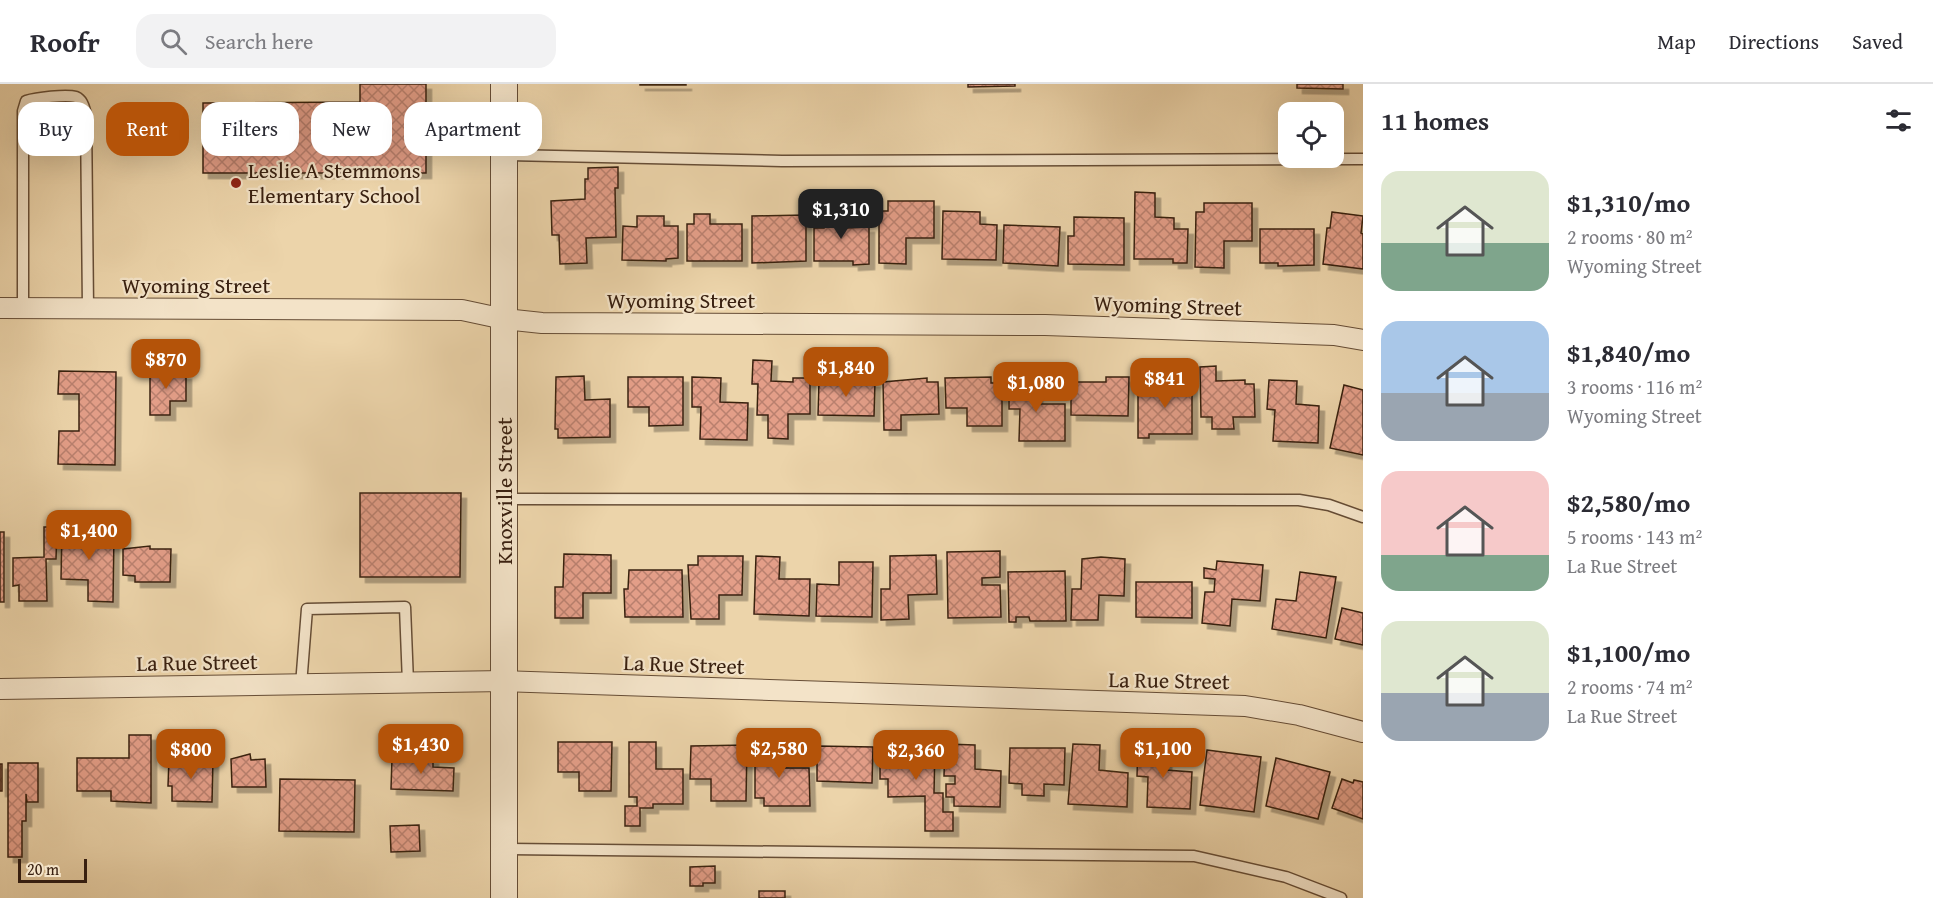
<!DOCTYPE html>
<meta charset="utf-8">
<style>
:root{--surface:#fff;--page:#f2f2f3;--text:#2b2b33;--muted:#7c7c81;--line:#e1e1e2;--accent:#b45309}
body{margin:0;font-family:"Gentium Book Plus",serif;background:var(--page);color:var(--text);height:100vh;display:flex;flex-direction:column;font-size:22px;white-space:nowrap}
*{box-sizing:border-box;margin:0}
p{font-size:20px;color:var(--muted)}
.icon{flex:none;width:33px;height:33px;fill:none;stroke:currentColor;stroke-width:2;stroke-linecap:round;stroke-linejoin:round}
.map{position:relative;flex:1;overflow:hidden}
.side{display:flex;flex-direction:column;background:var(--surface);width:570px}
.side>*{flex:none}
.guide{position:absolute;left:18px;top:18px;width:570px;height:54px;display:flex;gap:12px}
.buttons{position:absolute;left:1278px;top:18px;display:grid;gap:12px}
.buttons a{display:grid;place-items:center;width:66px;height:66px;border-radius:12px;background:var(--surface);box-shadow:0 6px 24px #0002;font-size:30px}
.scale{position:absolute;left:18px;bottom:15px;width:69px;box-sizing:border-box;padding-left:6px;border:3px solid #392010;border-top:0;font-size:16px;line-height:21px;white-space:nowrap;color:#392010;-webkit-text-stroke:4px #f3e3c8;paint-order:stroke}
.price{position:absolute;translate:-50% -51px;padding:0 14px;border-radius:12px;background:var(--accent);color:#fff;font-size:20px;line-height:39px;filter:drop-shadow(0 2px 3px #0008)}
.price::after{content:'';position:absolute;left:50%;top:36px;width:18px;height:14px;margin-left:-9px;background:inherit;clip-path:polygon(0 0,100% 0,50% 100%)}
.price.on{background:#222;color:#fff}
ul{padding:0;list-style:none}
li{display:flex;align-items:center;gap:18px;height:150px;padding:0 18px}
li span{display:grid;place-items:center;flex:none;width:168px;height:120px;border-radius:18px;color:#555}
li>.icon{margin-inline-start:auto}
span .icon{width:72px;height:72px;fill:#fffc;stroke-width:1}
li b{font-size:26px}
h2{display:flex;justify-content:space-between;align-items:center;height:72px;padding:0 18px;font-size:26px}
.tag{padding:0 21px;border-radius:18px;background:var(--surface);box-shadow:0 6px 24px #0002;font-size:21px;line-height:54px}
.tag.on{background:var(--accent);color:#fff}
header{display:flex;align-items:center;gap:36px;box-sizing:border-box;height:84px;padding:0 30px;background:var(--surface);border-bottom:2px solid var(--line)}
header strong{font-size:28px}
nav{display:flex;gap:33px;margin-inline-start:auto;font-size:21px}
.search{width:420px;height:54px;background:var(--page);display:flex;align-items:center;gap:15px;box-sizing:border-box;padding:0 21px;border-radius:18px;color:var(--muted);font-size:22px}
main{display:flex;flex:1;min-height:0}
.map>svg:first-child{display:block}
.building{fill:url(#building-cross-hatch);stroke:#392010;stroke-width:1.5;filter:url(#shadow)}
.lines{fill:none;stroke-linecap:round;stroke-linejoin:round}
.service-casing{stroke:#664d36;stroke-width:13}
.minor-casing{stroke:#664d36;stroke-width:22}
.tertiary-casing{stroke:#664d36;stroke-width:28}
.service{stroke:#f3e3c8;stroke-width:10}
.minor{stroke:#f3e3c8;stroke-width:20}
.tertiary{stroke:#f3e3c8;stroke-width:26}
.poi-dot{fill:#8f2418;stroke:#f3e3c8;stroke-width:2}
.labels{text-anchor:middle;stroke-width:4.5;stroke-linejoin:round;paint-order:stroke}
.poi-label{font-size:22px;fill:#392010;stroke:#f3e3c8;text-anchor:start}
.street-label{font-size:22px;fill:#392010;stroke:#f3e3c8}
</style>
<header>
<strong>Roofr</strong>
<div class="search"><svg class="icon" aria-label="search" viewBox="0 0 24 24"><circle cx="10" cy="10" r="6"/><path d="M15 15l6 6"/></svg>Search here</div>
<nav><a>Map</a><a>Directions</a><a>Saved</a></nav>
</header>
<main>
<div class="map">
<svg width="1363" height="814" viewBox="0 0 1363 814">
<defs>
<pattern id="building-cross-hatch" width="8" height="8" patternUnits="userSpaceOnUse" patternTransform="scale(1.5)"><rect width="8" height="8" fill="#e39e88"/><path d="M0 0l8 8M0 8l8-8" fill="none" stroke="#b9806e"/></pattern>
<filter id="shadow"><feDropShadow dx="5.5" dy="5.5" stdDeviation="0" flood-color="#0004"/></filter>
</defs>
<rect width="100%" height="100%" fill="#ecd4aa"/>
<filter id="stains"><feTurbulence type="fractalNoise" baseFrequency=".00333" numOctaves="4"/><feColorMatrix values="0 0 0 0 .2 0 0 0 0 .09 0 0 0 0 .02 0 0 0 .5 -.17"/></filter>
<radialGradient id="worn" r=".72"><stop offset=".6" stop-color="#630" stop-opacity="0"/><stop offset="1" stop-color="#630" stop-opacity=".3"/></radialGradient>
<path class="building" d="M360,0H426V89H203V19L360,18Z
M640,0H686V1H640Z
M968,0H1015V2L968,3Z
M1297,0H1343V5L1297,4Z
M618,83V104H615L616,153L586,154L587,179L560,180L559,151H552L551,117L585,115V95H588V84Z
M1135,108L1155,109V133L1174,134V145H1188L1187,179H1173V175H1134Z
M888,117H934V154H906V180L879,179V127H888Z
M1204,119H1252V157H1224V184L1195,183L1196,128H1204Z
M824,125H846V144L869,143V180L853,181V177H814V144H824Z
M943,127L980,128V140L997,141L996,176L942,175Z
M1332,128L1363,132L1361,149L1363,150V185L1323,180L1327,144H1330Z
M694,130H710V140H742V177H687V140H694Z
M806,131V177L752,179V132Z
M637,132H664V142H678V174L666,175V177L622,176L623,142L637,143Z
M1074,133L1124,134V181L1068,180V152H1074Z
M1004,141L1060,143L1058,182L1003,179Z
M1260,145H1314V181L1278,182V179H1260Z
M753,276L772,277L771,297L793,298V294H810V330H788V355L768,354V331H757L758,300H752Z
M1216,282V297L1245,296V300H1254L1255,333H1233L1234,345H1212V333H1201L1200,283Z
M150,283H173V290H186V317H170V331H150Z
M59,287L116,288L115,381L58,380L59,347H79V310H58Z
M584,292L585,316L610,315V353L558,354V345H555L556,293Z
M628,293H683V341L649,342V323H628Z
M692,293L721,294L720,318L748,319L747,356L700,355L701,323H692Z
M991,293V299H1002V342H967V324H946L945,294Z
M1106,293H1129L1128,332L1071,331V298H1106Z
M927,294V298H938L939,330L901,331V346H884L883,298Z
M1009,294L1037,296V320H1065V357H1019L1020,325H1009Z
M1269,296L1297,297L1296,320L1319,322L1318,359L1273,357L1275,326L1267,325Z
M819,297L875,298L874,332L818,331Z
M1166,298L1192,300V350H1149V354H1138V299Z
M1344,301L1363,306V371L1330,364Z
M360,409H461L460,493H360Z
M44,443H57L56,475H46L47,517H19V501L13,502V474L44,473Z
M62,444H96V449L114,450L113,518L88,517V496L61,495Z
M0,448H4V518H0Z
M150,462V465H171L170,498H135V492L123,491V465Z
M1000,467V493L982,494V501H1000L1001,533L948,534L947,468Z
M564,470L611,471V509H583V534H555V503H563Z
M936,471L937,510L908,511L909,535L881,536V505H890V472Z
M698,472H743L742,511H719V535H691L688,481H698Z
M756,472L780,473L779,495H810L809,532L754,530Z
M1101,473L1125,475L1124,512L1099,511L1098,536H1071L1072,505H1081L1082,475Z
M1217,477L1263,481L1260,517L1232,515L1230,542L1202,539L1205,508H1214L1215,495L1204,494V484L1216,486Z
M839,478H873L872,533L816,532L817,500L839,501Z
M629,486H682L683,533H625L624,505H628Z
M1065,487L1066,537H1030L1029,533H1016V538H1009L1008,488Z
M1300,488L1336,493L1326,554L1272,545L1276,515L1296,517Z
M1136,498H1192V534L1136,533Z
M1342,524L1363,529V561L1335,555Z
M129,651H151V719L111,717V707H77V674H129Z
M558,658H612L611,707H579V688H558Z
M629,658H656V685H683V720H653V724H640V742H625V722H637V713H629Z
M755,659H782L783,684H809L810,722H764V714H755Z
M899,659H925V663H935L934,709H943V728H953V747H925V712L888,713V695H880V663H899Z
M945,660L975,661V685L1001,687L1000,723L954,722V713H946V700H955V692H944Z
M1073,660L1100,661L1099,686L1128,689L1127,723L1068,720Z
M747,661L746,717H711V695H690L691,662Z
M1138,661L1167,662L1166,686L1192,688L1190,725L1147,723L1148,693L1137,692Z
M817,662L873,663L872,699L817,697Z
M1010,664H1065L1064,701L1044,700V712L1022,711V700L1009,699Z
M1207,666L1261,673L1254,728L1200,721Z
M250,670L251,676L265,675L266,703H232L231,675Z
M190,671H199V675L213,676L212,718L172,717V702H168L169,675L190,676Z
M392,674L433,675V683L454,684L453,707L391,705Z
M1276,674L1330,688L1318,735L1266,722Z
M8,679H38V718H27L26,710V737H22V773H8Z
M0,680H2V707H0Z
M280,695L355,696L354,748L279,747Z
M1342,695L1353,699L1354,696L1363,698V735L1332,724Z
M419,741L420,767L391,768L390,742Z
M715,782V799H703V802H690V783Z
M759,807H785V814H759Z"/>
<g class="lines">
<defs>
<path id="service" d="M504,71L782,77L1363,75
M23,224V27L26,17C36,14 66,10 76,13C83,16 84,24 86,30L88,225
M504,415L1299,416L1329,421L1363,433
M301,601L307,525L405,523L408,599
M504,765L1194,772L1286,793L1341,814"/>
<path id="minor" d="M0,224L462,226L504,235L542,239L1045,241L1334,251L1363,256
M0,605L504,597L1245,622L1299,631L1363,648"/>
<path id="tertiary" d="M504,0V814"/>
</defs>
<use href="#service" class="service-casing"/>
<use href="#minor" class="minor-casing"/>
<use href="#tertiary" class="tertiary-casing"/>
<use href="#service" class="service"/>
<use href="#minor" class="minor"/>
<use href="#tertiary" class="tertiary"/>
</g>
<circle class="poi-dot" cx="236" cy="99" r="6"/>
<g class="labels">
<g class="poi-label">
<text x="248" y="94">Leslie A Stemmons<tspan x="248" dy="25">Elementary School</tspan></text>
</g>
<g class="street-label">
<text x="196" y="209">Wyoming Street</text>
<text x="681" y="224">Wyoming Street</text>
<text transform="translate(1168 221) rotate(2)" y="8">Wyoming Street</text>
<text transform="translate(504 407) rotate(-90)" y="8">Knoxville Street</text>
<text transform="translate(197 578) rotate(-1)" y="8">La Rue Street</text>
<text transform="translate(684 580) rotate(2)" y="8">La Rue Street</text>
<text transform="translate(1169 596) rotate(1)" y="8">La Rue Street</text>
</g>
</g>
<rect width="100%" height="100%" filter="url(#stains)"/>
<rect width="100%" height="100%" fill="url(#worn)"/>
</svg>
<div class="buttons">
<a><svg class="icon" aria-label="locate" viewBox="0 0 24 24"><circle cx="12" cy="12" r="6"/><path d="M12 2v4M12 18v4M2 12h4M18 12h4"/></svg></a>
</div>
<div class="scale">20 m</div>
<b class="price on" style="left:841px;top:156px">$1,310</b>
<b class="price" style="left:166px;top:306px">$870</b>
<b class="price" style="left:846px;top:314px">$1,840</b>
<b class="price" style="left:1165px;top:325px">$841</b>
<b class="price" style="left:1036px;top:329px">$1,080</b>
<b class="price" style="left:89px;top:477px">$1,400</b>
<b class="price" style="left:421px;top:691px">$1,430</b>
<b class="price" style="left:779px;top:695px">$2,580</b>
<b class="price" style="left:1163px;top:695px">$1,100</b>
<b class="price" style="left:191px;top:696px">$800</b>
<b class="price" style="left:916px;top:697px">$2,360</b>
<div class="guide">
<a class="tag">Buy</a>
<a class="tag on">Rent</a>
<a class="tag">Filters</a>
<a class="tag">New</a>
<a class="tag">Apartment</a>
</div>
</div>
<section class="side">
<h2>11 homes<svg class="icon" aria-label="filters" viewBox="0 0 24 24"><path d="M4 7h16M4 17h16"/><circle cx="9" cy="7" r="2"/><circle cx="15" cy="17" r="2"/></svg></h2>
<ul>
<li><span style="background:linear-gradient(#dfe7d0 60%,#7fa58c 0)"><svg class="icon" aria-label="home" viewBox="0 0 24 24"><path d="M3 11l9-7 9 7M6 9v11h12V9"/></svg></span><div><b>$1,310/mo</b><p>2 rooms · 80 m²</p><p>Wyoming Street</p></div></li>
<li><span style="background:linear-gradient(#a9c7e8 60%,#9aa5b1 0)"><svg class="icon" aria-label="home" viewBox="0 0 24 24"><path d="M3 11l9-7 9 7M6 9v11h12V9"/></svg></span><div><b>$1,840/mo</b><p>3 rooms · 116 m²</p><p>Wyoming Street</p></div></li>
<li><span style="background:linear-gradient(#f6c9c9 70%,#7fa58c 0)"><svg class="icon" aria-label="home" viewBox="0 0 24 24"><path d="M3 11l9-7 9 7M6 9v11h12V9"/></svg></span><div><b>$2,580/mo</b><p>5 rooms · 143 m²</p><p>La Rue Street</p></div></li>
<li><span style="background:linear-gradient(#dfe7d0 60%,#9aa5b1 0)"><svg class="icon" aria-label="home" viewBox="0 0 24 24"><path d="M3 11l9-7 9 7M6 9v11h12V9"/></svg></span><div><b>$1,100/mo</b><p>2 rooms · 74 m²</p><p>La Rue Street</p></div></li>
</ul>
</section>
</main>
